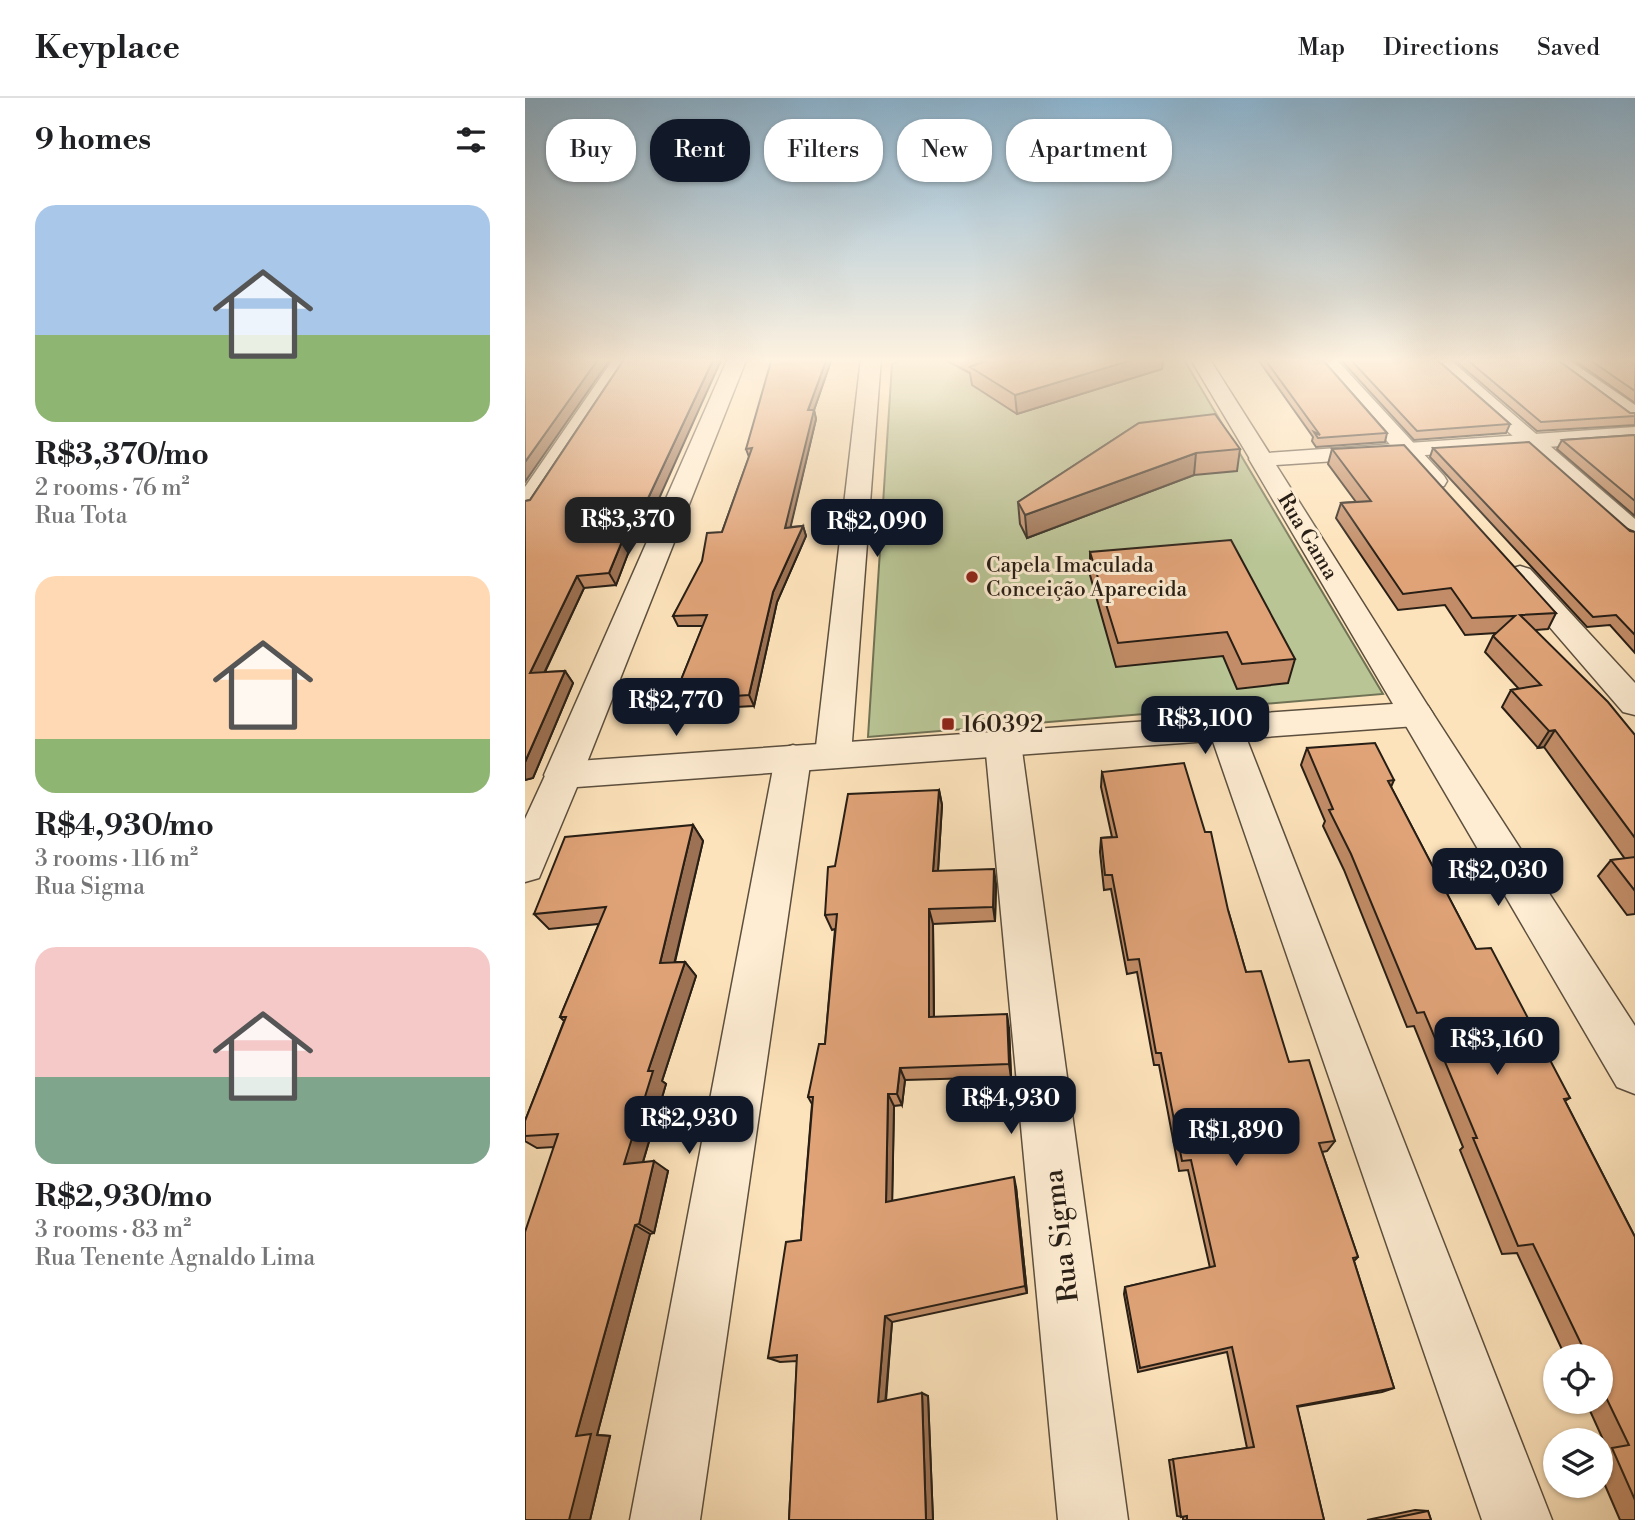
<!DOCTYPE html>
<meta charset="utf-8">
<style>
:root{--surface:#fff;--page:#f6f6f6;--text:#202124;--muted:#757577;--line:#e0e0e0;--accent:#111827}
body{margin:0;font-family:"Libre Bodoni",serif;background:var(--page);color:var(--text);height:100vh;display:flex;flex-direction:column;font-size:26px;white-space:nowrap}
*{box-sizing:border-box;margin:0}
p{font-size:23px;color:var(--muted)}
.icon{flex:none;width:38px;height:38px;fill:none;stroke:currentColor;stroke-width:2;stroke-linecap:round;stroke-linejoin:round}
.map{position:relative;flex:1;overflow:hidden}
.drawer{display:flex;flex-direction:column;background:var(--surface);width:525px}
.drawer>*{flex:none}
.banner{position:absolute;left:21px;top:21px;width:665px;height:63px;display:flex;gap:14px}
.buttons{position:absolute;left:1018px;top:1246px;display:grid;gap:14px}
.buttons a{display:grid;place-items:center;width:70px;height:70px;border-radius:50%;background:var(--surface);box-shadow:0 2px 5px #0004;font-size:35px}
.price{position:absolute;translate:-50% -60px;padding:0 16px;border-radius:14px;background:var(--accent);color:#fff;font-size:23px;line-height:46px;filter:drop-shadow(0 2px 4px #0008)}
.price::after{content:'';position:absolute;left:50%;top:42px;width:21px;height:16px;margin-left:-10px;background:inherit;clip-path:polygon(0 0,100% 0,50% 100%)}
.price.on{background:#222;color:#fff}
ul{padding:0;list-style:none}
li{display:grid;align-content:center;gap:14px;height:371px;padding:0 35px}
li span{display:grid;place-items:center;height:217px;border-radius:21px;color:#555}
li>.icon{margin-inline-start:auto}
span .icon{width:126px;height:126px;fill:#fffc;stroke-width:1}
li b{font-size:30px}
h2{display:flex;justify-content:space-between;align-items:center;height:84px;padding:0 35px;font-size:30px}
.pill{padding:0 24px;border-radius:28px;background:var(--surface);box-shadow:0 2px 5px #0004;font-size:24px;line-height:63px}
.pill.on{background:var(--accent);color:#fff}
header{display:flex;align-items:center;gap:42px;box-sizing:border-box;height:98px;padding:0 35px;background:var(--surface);border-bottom:2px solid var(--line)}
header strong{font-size:33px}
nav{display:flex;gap:38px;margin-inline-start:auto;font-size:24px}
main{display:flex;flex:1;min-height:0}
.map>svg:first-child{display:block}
.green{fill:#b9c595;stroke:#707255;stroke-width:2}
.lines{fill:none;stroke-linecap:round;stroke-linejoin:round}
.minor-casing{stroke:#5c4f3e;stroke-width:3}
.tertiary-casing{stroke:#5c4f3e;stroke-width:3}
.minor{fill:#feedd3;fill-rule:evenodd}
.tertiary{fill:#feedd3;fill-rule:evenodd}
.wall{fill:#c18c67;stroke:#271e15;stroke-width:2}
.shaded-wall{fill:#9d7254;stroke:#271e15;stroke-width:2}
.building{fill:#e0a378;stroke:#271e15;stroke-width:2}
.poi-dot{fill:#8f2418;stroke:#feedd3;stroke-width:2.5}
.labels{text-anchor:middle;stroke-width:6;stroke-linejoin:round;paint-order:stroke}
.far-street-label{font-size:21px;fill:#271e15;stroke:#feedd3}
.far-poi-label{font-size:21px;fill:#271e15;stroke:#feedd3;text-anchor:start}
.poi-label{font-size:24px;fill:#271e15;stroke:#feedd3;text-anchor:start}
.near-street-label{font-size:28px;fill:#271e15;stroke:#feedd3}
</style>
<header>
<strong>Keyplace</strong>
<nav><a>Map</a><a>Directions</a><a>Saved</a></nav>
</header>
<main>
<section class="drawer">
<h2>9 homes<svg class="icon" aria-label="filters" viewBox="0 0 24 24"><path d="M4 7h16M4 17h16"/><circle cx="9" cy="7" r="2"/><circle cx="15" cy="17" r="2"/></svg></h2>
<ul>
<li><span style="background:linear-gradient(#a9c7e8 60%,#8fb573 0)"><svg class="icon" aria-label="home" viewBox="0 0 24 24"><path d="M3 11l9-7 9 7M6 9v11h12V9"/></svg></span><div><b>R$3,370/mo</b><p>2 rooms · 76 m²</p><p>Rua Tota</p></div></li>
<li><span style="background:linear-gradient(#ffd9b3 75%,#8fb573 0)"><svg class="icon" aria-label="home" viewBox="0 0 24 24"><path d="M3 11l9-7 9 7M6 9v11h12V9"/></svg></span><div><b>R$4,930/mo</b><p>3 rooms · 116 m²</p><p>Rua Sigma</p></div></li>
<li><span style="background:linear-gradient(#f6c9c9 60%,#7fa58c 0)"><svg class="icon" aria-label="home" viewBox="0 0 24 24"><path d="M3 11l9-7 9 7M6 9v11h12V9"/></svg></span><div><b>R$2,930/mo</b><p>3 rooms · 83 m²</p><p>Rua Tenente Agnaldo Lima</p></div></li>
</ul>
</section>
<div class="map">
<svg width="1110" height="1422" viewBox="0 0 1110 1422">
<rect width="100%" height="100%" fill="#fde3bb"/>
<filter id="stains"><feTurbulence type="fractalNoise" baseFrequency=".00286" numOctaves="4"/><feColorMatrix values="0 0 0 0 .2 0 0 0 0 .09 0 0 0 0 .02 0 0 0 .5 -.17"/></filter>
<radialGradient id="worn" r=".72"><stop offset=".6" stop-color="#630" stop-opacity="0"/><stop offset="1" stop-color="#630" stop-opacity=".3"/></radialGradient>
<path class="green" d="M382,260H658L858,596L343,639L367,266Z"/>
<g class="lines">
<defs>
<path id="minor" d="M89,260H108L9,412L0,415V389Z
M203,260H222L57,677L51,687L38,690L25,687L19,677Z
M336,260H356L326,657L321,666L308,670L295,666L290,657Z
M665,260H684L748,361L744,366H728Z
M790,260H810L919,378L922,383L919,388L910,390L901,388Z
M902,260H923L1110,421V443L1101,441Z
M1019,260H1041L1110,307V323L1102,322Z
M995,468L1005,471L1110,585V617L1098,614L985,483L981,477L985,471Z
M891,604L903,608L1110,928V996L1092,989L874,616L879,608Z
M700,617L712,621L717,629L1027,1422H957L683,629L688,621Z
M478,633L491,636L496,645L603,1422H533L460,645L465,636Z
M268,647L281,651L286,660L175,1422H105L250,660L255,651Z"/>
<path id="tertiary" d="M1110,329V343L751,367L908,616L903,624L891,628L52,689L14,780L0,784V721L25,667L38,664L868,606L724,361L728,356Z"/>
</defs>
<use href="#minor" class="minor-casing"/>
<use href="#tertiary" class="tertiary-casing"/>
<use href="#minor" class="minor"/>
<use href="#tertiary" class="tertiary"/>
</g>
<path class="wall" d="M100,260L124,423L115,424L91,487L59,490L20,574L40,573L48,585L8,680L0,682V403L5,402Z
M420,260H638L637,271L492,316L447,287L445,275L420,262Z
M732,260H796L862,335L860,344L791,349L787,343L788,339Z
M814,260H910L985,326L981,335L889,342Z
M927,260H1030L1105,315H1110V327L1012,333Z
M1046,260H1110V305Z
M306,263L289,312L291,321L265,429L278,428L281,438L252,504L229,608L154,612L148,602L178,528H153L148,518L197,434L224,359L221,351Z
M614,325L715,351L712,373L669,377L502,440L495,426L493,404Z
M1110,337V418L1032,351L1037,342Z
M908,350L1110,434V555L1085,527L1062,529L905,359Z
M807,351L1031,515L1023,531L1010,532L1110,637V816L1102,817L1073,778L1086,762L1100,761L1019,649L1013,650L977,609L986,592L994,591L960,554L968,538L972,535L940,537L920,507L873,512L811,420L816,405L831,404L803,366Z
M565,454L770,561L763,585L712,591L698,558L591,569L565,477Z
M782,650L869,682L866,689L951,851L1045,1000L1040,1003L1110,1139V1422H1095L1076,1378V1349L1081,1348L1061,1304H1076V1258H1040L992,1155L977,1156L935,1052L938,1049L889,928L882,929L819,772L798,728L800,723L776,667Z
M577,674L703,812L721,874L764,964L810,1043L802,1053L797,1054L833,1159L829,1163L869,1290L857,1294L772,1309L799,1422H658V1419L652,1418L644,1362L722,1350L702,1254L613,1274L599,1196L600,1189L685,1170L663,1072L654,1073L634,967H629L612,874L602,876L586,791L579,792L575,754L576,740L587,739L576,689Z
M414,692L417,707L413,773L471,786L470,823L408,826L409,919L484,930L486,979L380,982L377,1007L369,1008L367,1103L491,1089L502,1195L367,1224L361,1303L403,1298L408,1422H264L272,1263L255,1264L243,1260L276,1142L287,1006L283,999L300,946L310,831L307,832L300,817Z
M168,727L178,743L150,864H160L171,878L137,983L141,986L118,1064L143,1073L129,1135L125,1136L72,1337L85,1338L65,1422H0L29,1049L12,1050L0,1043V1023L39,923L35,919L74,826L24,831L9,816Z
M890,1412L903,1413L906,1422H842Z"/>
<path class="shaded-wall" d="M74,260H86L0,384V364Z
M189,260H197L124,423L118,411Z
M302,260H306V263L289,312L291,321L263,440L260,430L283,312Z
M614,260H638L637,271L492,316L490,297Z
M671,355L669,377L502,440L500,417Z
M110,412L115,424L91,487L84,475Z
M278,428L281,438L252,504L229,608L224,597L248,494Z
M52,478L59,490L13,588L5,575Z
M40,573L48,585L8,680L0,682V664Z
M1030,632L1019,649L1013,650L1024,633Z
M414,692L417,707L412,788L408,773Z
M168,727L178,743L146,879L135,865Z
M469,771L471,786L470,823L468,809Z
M404,811L408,826L409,932L404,919Z
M160,864L171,878L137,983L141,986L114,1077L99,1066L123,973Z
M482,916L484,930L486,979L484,966Z
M375,970L380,982L377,1007L372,996Z
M363,996L369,1008L367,1113L361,1104Z
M129,1063L143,1073L129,1135L114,1126Z
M489,1079L491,1089L502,1195L500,1188Z
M110,1127L125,1136L72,1337L85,1338L65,1422H44L51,1338Z
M360,1218L367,1224L360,1307L353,1304Z
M397,1295L403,1298L408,1422H401Z"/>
<path class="building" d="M0,260H74L0,364Z
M100,260H189L118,411L110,412L84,475L52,478L5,575L40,573L0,664V403L5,402Z
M247,260H302L283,312H289L260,430L278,428L248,494L224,597L148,602L182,517L148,518L177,463L182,435L197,434L227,350L221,351Z
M450,260H614L490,297L445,269L459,264Z
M739,260H796L862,335L793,340L789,334L795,337Z
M824,260H910L985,326L892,333Z
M940,260H1030L1105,315H1110V318L1016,324Z
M1062,260H1110V293Z
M690,316L715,351L671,355L500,417L493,404L614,325Z
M1110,337V403L1037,342Z
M1004,344L1105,433L1110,434V537L1091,517L1068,519L908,350Z
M879,347L1031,515L995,517L1083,604L1110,637V740L1030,632L1024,633L986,592L1016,587L968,538L990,518L947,520L926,490L878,496L816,405L846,403L807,351Z
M706,442L770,561L717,566L702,534L593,545L565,454Z
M850,645L869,682L863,683L951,851L966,850L1045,1000L1039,1001L1110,1139V1402L1087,1350L1104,1347L1076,1289V1258H1062L1008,1146L993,1148L948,1040H952L899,914L892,915L826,756L804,712L808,711L782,650Z
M659,665L680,734H686L703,812L721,874L736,873L764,964L784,962L810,1043L794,1045L833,1159L828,1160L869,1290L772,1308L799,1422H662V1418L656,1419L648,1361L729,1349L707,1249L615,1270L600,1189L690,1168L666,1062L657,1063L636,955H631L614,861L603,862L587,777H580L576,740L592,739L577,674Z
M414,692L408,773L469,771L468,809L404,811V919L482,916L484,966L375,970L372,996H363L361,1104L489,1079L500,1188L360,1218L353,1304L397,1295L401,1422H264L272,1257L243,1260L261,1144L276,1142L288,999H283L294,946H300L312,816L300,817L303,769L310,768L323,696Z
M168,727L135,865L160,864L123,973H128L99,1066L129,1063L114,1126L110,1127L51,1338L66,1336L44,1422H0V1134L33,1036L0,1038V1023L41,919H35L81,809L9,816L40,739Z
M1110,759V793L1086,762Z
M903,1413L906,1422H860Z"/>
<linearGradient id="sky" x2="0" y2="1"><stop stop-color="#8cb7d5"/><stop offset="0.57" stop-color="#fef2e0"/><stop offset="1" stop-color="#fef2e0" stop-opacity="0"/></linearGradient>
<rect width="1110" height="459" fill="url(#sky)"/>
<g class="poi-dot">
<circle cx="447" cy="479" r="7"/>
<rect x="416" y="619" width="14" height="14" rx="3.5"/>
</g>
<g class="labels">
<g class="far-street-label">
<text transform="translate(783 438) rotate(59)" y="7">Rua Gama</text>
</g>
<g class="far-poi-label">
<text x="461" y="474">Capela Imaculada<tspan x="461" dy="24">Conceição Aparecida</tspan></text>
</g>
<g class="poi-label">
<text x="437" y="634">160392</text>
</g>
<g class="near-street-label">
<text transform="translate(535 1138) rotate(-97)" y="10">Rua Sigma</text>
</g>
</g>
<rect width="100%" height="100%" filter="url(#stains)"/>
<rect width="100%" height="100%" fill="url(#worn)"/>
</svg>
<div class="buttons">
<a><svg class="icon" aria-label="locate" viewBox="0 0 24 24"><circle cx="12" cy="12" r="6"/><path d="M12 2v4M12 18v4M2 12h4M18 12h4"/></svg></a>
<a><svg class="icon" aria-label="layers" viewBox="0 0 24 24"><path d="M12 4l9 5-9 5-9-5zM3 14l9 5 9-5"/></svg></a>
</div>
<b class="price on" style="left:103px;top:459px">R$3,370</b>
<b class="price" style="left:352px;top:461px">R$2,090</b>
<b class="price" style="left:151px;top:640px">R$2,770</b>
<b class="price" style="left:680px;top:658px">R$3,100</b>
<b class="price" style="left:973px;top:810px">R$2,030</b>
<b class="price" style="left:972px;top:979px">R$3,160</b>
<b class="price" style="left:486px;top:1038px">R$4,930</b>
<b class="price" style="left:164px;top:1058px">R$2,930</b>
<b class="price" style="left:711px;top:1070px">R$1,890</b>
<div class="banner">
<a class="pill">Buy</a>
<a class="pill on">Rent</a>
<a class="pill">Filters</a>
<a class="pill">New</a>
<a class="pill">Apartment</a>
</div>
</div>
</main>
